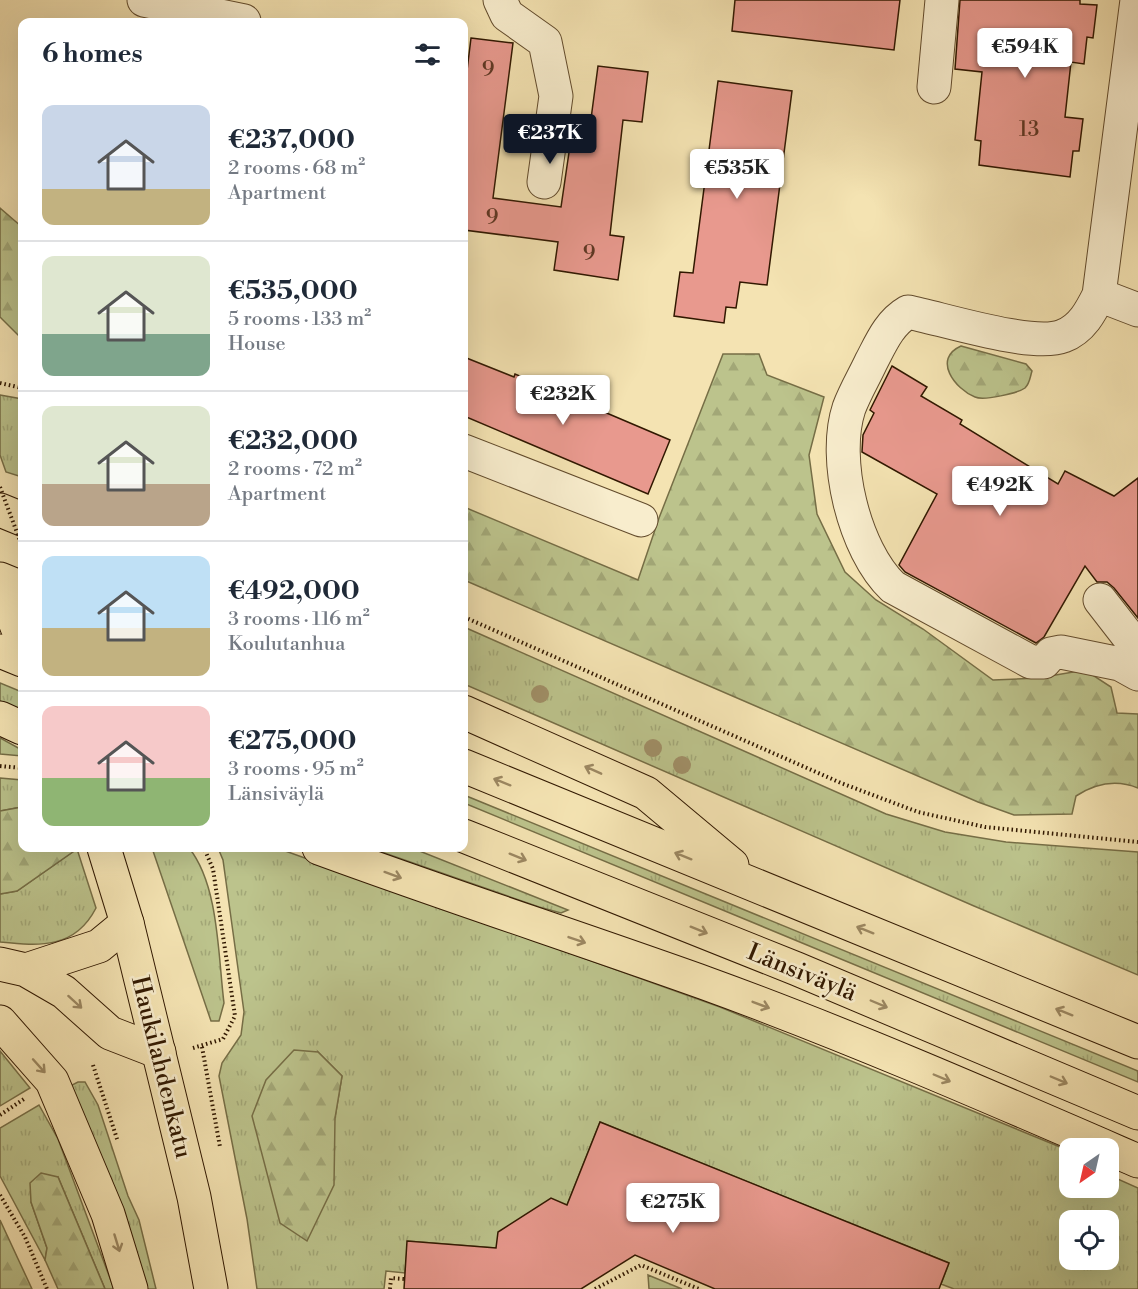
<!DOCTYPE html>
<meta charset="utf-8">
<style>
:root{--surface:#fff;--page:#f2f2f3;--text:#1f2937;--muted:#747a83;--line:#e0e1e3;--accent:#111827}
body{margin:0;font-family:"Libre Bodoni",serif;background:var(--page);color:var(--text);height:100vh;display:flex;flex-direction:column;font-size:22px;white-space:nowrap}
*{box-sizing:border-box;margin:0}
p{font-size:20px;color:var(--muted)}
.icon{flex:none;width:33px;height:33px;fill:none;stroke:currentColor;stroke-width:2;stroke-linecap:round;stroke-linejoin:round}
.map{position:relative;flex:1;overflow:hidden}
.details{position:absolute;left:18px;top:18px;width:450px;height:834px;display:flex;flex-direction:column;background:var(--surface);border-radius:12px;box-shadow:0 6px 24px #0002}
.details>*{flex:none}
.needle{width:39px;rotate:214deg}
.controls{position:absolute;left:1059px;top:1138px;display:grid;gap:12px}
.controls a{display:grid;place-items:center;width:60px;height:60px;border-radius:12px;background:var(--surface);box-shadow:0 6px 24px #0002;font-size:30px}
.price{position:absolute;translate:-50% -51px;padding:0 14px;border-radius:6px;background:#fff;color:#222;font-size:20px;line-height:39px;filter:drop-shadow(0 2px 3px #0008)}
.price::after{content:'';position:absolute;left:50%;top:36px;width:18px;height:14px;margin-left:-9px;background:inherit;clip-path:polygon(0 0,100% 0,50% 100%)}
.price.active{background:var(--accent);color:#fff}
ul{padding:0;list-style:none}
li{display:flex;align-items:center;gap:18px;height:150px;padding:0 24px}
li+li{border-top:2px solid var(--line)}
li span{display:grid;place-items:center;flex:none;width:168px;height:120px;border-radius:12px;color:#555}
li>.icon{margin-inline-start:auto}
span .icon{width:72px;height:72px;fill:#fffc;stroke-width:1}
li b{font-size:26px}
h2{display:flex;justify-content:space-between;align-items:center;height:72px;padding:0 24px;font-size:26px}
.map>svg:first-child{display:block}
.grass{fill:url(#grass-tufts);stroke:#766e46;stroke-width:1.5;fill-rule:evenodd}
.forest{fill:url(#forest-firs);stroke:#766e46;stroke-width:1.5}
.building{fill:#e8998e;stroke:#311800;stroke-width:1.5}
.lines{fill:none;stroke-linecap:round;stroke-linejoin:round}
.minor-casing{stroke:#624b2c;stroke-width:35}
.major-casing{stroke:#311800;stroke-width:35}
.highway-casing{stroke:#311800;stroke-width:35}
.path{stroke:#311800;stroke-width:4;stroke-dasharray:1.5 3;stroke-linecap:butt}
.minor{stroke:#f8edcd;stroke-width:33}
.major{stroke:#f4e3b2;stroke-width:33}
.highway{stroke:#f4e3b2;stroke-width:33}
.path-bridge{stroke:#311800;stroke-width:4;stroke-dasharray:1.5 3;stroke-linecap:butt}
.tree{fill:#a08f67}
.oneway{stroke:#9c8862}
.labels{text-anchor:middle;stroke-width:5;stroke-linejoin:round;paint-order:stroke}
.number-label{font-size:21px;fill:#5f3824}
.street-label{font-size:24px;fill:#311800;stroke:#f8edcd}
</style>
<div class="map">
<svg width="1138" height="1289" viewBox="0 0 1138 1289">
<defs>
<pattern id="grass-tufts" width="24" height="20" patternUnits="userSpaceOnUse" patternTransform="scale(1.5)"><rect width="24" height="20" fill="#bcc38c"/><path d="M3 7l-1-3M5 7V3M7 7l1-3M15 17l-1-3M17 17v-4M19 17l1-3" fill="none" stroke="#a2a777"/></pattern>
<pattern id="forest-firs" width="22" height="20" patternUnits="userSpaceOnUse" patternTransform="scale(1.5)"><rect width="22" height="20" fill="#bcc38c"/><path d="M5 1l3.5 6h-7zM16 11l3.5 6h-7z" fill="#a2a777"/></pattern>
</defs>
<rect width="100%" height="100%" fill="#f4e3b2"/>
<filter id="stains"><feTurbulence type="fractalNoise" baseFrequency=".00333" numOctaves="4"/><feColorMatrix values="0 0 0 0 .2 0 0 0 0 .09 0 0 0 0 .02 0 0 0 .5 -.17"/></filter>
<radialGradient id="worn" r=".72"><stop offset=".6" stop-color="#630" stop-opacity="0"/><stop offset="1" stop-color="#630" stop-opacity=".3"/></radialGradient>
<path class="grass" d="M0,395L22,399V477L6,472L0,455Z
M464,627L886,814L945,832L1006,842L1138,852V975L974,906L464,684Z
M0,683L22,692V711L0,701Z
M0,738L22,750V756L0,754Z
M0,778L22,780V807L0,811Z
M464,795L1138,1071V1082L464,803Z
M152,848H189C219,885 218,956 224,1003L219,1021H211Z
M218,848H277L720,1007L1065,1149L1062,1155L1069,1158L1070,1188H1108L1109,1175L1138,1188V1289H954L941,1284L949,1263L600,1122L567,1205L496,1248L408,1241L405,1273L386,1271L384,1289H257L247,1219L219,1076L222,1063L241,1035L244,1012L223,860ZM318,1052L342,1076L335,1118ZM1070,1221H1108V1260H1070Z
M370,848H412L568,910L561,913L539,907Z
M77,849L96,908C75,949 40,946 0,942V894L17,891Z
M0,1051L30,1088L0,1106Z
M78,1082H85L98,1105L128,1196L139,1220L156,1289H144L70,1086Z
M39,1105L58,1139L114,1289H105L58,1177L31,1202L47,1248L45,1260L0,1176V1128Z
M648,1275L682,1289H649Z"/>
<path class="forest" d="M0,208L22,227V339L0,317Z
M961,346L1026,364L1032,371C1030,377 1030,383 1025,388C1018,393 984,401 975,397C955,389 932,359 961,346Z
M723,354H759L767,375L824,397L809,455L817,514L845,572L876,600L923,629L993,680L1038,678L1085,670L1111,687L1117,713L1138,714V788C1116,779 1096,783 1076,796L1072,814L1014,815L978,802L464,580V507L638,580L659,518Z
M22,807V848L77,849L17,891L0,894V811Z
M294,1050L318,1052L342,1076L335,1118L334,1185L307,1241L280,1223L252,1116L266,1080Z
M41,1173L58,1177L105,1289H58L45,1260L47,1248L31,1202L30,1183Z
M0,1220L32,1289H0Z"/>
<path class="building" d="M735,0H900L894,50L732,31Z
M960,0H1080V4L1097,5L1093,38L1087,37L1084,64L1071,62L1065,117L1083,119L1079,151H1073L1070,177L979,165L981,141L975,140L982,72L955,69Z
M471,38L513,43L493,198L561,207L572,132L589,134L598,66L648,72L642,122L623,120L610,235L624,237L618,280L554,270L558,242L464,230V95Z
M718,81L792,91L767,285L740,282L736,308L726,307L724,323L674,316L680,272L693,273Z
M464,357L514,377L515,374L670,440L648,494L464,416Z
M892,366L927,387L921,396L962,420L960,424L1058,484L1065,471L1114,496L1138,478V618L1114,588L1107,582H1097L1085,566L1044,637L1036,643L905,572L899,565L937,494L862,452L863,435L874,413L870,410Z
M600,1122L949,1263L939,1289H715L635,1255L581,1289H404L407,1241L496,1248L498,1232L551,1198L567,1205Z"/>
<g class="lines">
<defs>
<path id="minor" d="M144,0L244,21
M500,0L507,15L545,42L556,96L544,182
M1137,0L1099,295C1091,311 1082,329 1063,336C1033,348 943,319 908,312C889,323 881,343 871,362C864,377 855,392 849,408C832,459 854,550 893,587L1031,662H1044L1051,654L1061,652L1120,664L1138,674
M934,87L942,0
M1099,295L1138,310
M464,451L641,520
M1100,600L1138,649"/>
<path id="major" d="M0,583L22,640
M104,848L127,923L194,1197L211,1289"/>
<path id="highway" d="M0,510L22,519
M0,579L22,588
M0,651L22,660
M464,712L646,793L732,865
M0,718L22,728
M464,766L1138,1042
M464,836L797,969L1138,1113
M319,848C447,895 576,937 705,983C851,1036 995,1099 1138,1161
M0,964L26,970L64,992L110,1033L159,1052
M26,970L99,946L127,923
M0,1022L52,1081L108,1214L131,1289"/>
</defs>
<use href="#minor" class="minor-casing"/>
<use href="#major" class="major-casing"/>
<use href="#highway" class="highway-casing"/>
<path class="path" d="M0,383L22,388
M464,617L841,783L918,812L985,827L1138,842
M0,766L22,768
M202,1047L220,1147
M193,1048L223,1039L235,1016L213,869L204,848
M93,1065L118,1142
M0,1115L24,1099
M0,1195L25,1237L47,1289
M390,1289L391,1278L404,1279
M595,1289L641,1265L699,1289"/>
<use href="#minor" class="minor"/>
<use href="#major" class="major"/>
<use href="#highway" class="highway"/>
<path class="path-bridge" d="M0,487L22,546"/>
</g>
<g class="tree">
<circle cx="540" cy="694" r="9"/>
<circle cx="653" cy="748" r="9"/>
<circle cx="682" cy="765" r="9"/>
</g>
<defs><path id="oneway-shaft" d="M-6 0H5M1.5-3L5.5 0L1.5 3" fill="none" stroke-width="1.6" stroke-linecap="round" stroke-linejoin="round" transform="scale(1.5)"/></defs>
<g class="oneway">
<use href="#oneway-shaft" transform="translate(593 770) rotate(-156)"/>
<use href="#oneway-shaft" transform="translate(502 782) rotate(-158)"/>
<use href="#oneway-shaft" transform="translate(683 856) rotate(-158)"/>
<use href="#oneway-shaft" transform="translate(518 857) rotate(22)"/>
<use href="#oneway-shaft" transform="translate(393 875) rotate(20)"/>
<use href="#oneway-shaft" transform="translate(699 930) rotate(22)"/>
<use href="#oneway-shaft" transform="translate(865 930) rotate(-158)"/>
<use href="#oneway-shaft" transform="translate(577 940) rotate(19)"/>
<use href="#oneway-shaft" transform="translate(75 1002) rotate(42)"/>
<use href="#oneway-shaft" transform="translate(879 1004) rotate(23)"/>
<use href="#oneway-shaft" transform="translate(761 1005) rotate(21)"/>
<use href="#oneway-shaft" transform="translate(1064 1012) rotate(-158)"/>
<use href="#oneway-shaft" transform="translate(39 1066) rotate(48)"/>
<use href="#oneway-shaft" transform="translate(942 1078) rotate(23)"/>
<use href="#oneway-shaft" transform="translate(1059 1080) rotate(23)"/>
<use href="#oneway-shaft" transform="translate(117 1243) rotate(73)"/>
</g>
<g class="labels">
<g class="number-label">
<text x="488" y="76">9</text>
<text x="1029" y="136">13</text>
<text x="492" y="224">9</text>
<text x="589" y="260">9</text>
</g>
<g class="street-label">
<text transform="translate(802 972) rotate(22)" y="8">Länsiväylä</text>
<text transform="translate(162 1067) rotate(76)" y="8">Haukilahdenkatu</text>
</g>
</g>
<rect width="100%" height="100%" filter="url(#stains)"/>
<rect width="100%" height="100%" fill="url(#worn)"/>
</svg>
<div class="controls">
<a><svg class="needle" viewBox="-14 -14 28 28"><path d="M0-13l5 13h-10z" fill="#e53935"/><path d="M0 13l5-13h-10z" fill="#747a83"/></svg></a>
<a><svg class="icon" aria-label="locate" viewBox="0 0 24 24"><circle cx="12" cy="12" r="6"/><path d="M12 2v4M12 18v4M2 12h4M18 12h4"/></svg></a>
</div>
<b class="price" style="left:1025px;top:79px">€594K</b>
<b class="price active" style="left:550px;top:165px">€237K</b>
<b class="price" style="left:737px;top:200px">€535K</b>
<b class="price" style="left:563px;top:426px">€232K</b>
<b class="price" style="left:1000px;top:517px">€492K</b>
<b class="price" style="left:673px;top:1234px">€275K</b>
<section class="details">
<h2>6 homes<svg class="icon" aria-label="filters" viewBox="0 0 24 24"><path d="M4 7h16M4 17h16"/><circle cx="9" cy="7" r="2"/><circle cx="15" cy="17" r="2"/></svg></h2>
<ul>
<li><span style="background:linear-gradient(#c9d6e8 70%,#c2b280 0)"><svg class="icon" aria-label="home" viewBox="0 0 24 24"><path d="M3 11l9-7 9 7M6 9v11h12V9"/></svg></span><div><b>€237,000</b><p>2 rooms · 68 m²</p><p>Apartment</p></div></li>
<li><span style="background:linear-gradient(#dfe7d0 65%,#7fa58c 0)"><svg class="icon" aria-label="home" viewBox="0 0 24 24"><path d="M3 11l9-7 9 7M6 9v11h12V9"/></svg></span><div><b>€535,000</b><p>5 rooms · 133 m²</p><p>House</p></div></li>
<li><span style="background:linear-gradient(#dfe7d0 65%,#b9a48a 0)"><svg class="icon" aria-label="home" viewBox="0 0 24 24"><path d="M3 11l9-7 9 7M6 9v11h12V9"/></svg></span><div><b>€232,000</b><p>2 rooms · 72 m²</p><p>Apartment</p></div></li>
<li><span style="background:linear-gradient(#bfe0f5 60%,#c2b280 0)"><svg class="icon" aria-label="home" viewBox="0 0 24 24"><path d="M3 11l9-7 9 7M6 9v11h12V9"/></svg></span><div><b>€492,000</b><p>3 rooms · 116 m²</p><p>Koulutanhua</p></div></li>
<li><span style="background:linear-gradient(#f6c9c9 60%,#8fb573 0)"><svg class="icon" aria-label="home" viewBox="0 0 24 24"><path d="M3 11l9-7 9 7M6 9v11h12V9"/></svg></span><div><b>€275,000</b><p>3 rooms · 95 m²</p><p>Länsiväylä</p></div></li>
</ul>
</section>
</div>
